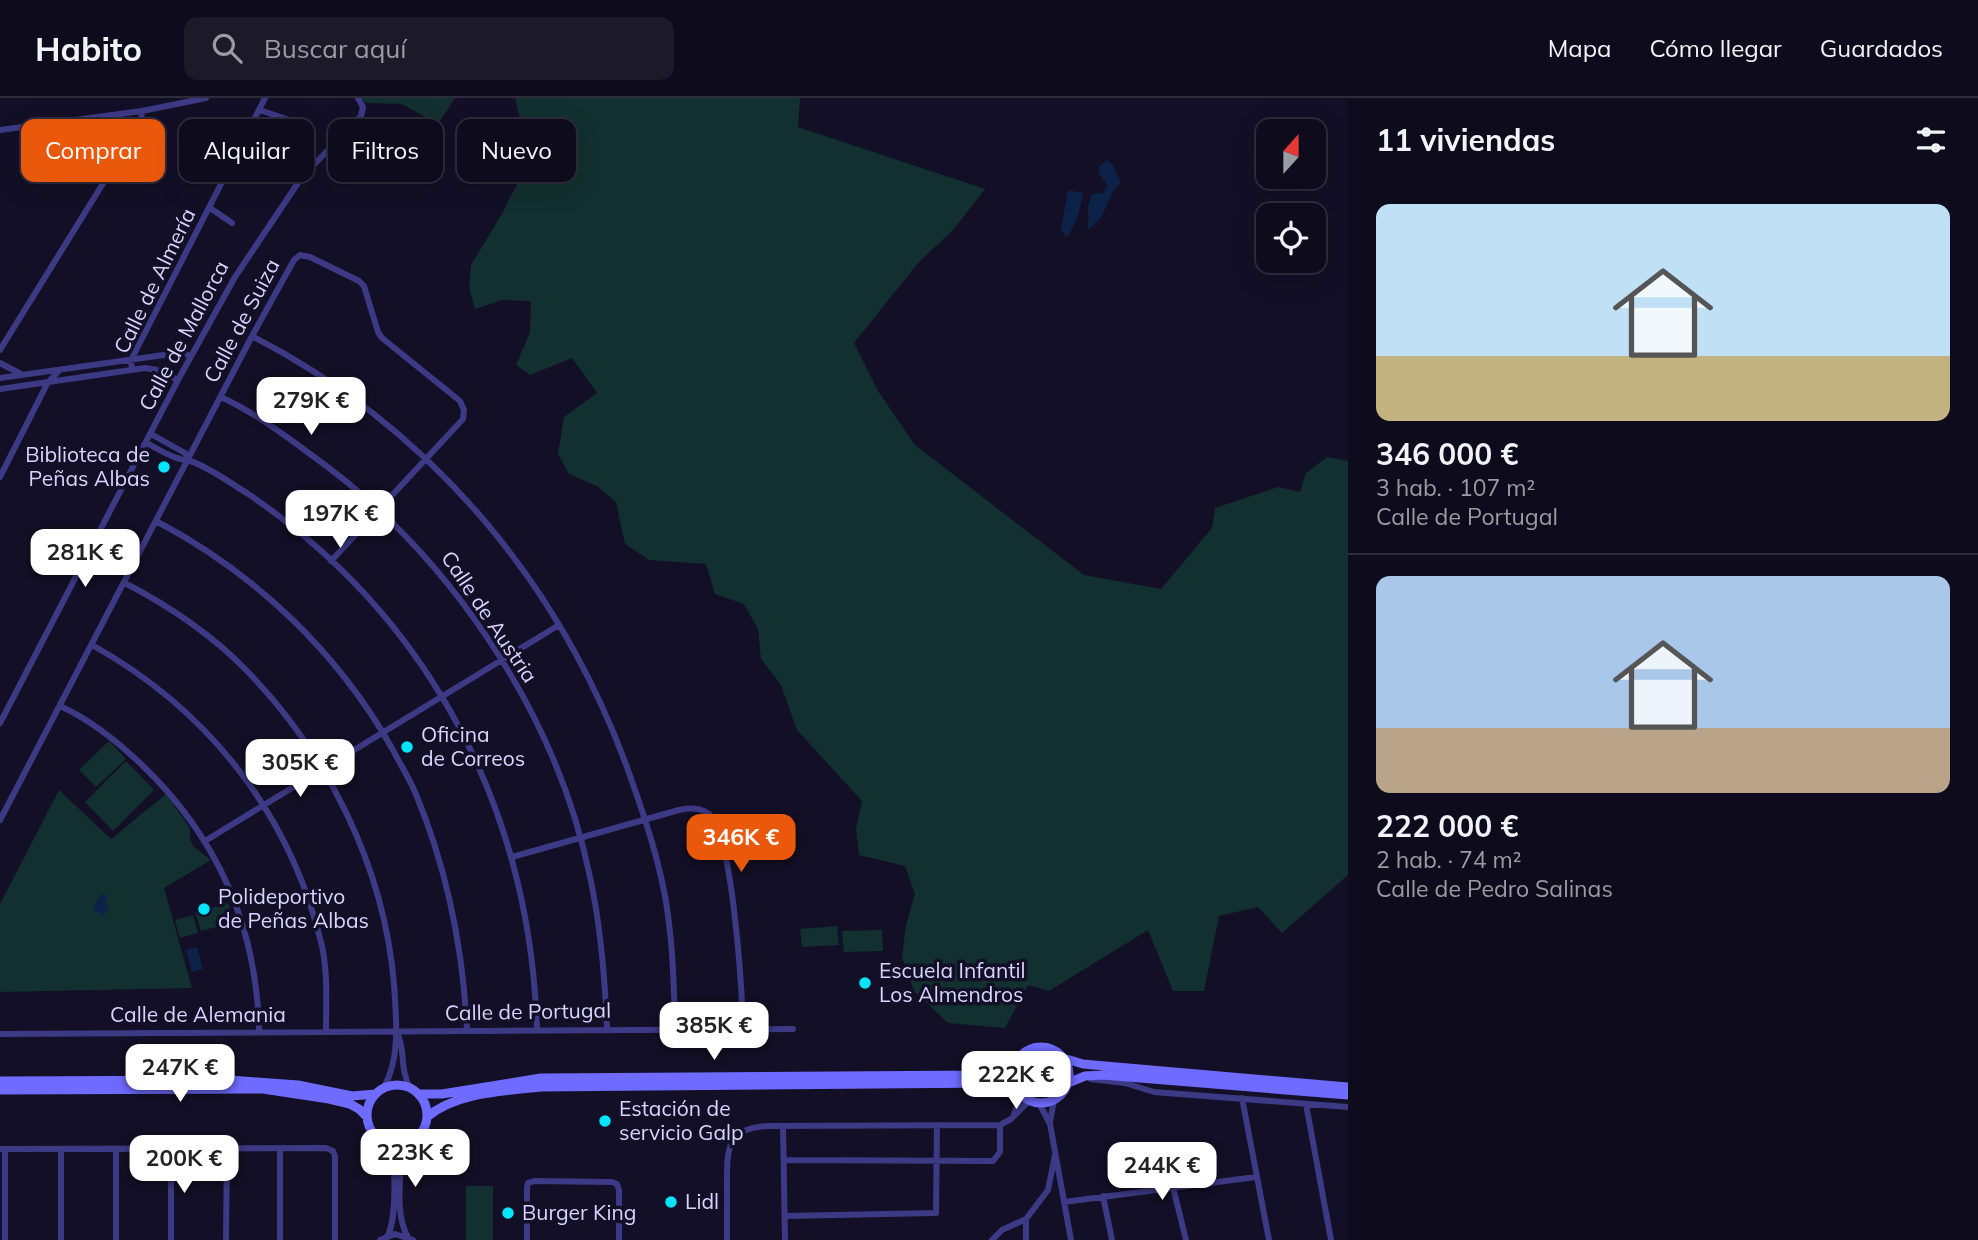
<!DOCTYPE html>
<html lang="es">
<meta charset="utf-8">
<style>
:root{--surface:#0e0b1c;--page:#1c1929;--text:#f1f3f6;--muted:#9b9ba3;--line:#2e2b3b;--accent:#ea580c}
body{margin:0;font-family:Mulish,sans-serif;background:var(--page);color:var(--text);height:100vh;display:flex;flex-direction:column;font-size:26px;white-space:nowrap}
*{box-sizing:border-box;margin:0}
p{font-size:23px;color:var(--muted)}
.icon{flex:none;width:38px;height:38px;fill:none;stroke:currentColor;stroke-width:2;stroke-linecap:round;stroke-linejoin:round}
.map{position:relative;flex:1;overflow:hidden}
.drawer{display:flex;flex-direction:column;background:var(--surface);width:630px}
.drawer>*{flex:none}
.top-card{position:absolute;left:21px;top:21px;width:665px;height:63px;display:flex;gap:14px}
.needle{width:46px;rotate:21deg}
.tools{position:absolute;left:1256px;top:21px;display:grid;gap:14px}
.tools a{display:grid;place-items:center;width:70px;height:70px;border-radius:14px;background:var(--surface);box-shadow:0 7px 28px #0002,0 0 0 2px var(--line);font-size:35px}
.price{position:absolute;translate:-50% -60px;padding:0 16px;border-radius:14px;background:#fff;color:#222;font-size:23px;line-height:46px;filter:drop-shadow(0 2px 4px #0008)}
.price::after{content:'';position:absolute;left:50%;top:42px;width:21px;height:16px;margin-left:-10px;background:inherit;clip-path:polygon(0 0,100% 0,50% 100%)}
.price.active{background:var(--accent);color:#fff}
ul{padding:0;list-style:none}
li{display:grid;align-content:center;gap:14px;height:371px;padding:0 28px}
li+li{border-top:2px solid var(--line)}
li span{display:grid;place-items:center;height:217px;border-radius:14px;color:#555}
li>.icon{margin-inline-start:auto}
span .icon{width:126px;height:126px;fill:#fffc;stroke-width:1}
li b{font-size:30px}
h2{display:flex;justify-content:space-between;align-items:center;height:84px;padding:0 28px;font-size:30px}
.chip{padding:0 24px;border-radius:14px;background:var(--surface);box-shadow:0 7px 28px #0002,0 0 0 2px var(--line);font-size:24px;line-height:63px}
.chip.active{background:var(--accent);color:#fff}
header{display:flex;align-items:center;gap:42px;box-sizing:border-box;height:98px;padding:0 35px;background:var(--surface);border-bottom:2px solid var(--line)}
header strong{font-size:33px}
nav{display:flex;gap:38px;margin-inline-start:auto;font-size:24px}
.search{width:490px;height:63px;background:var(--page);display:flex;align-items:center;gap:18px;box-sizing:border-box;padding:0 24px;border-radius:14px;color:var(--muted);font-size:26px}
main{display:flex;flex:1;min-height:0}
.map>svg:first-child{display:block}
.green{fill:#12302f}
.water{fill:#0c2248}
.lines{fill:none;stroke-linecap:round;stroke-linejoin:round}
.street{stroke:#3d3a85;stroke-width:6}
.secondary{stroke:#6f6bff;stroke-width:9}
.poi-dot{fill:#00e5ff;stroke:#130f26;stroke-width:2.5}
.labels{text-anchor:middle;stroke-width:7;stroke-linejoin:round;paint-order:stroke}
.street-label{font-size:21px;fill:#d9d4ff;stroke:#130f26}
.poi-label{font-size:21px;fill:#d9d4ff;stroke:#130f26;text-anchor:start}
</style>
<header>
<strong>Habito</strong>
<div class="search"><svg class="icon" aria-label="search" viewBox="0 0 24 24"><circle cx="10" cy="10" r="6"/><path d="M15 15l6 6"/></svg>Buscar aquí</div>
<nav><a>Mapa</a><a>Cómo llegar</a><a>Guardados</a></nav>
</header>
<main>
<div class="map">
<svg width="1348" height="1142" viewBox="0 0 1348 1142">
<rect width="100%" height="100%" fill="#130f26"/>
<path class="green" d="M361,0H455L438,26L402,6L366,5Z
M515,0H800L798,29L985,91L953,132L919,164L854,245L878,293L915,347L1084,477L1161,491L1212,430L1215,410L1278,389L1300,394L1306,375L1327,359L1348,363V777L1282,835L1258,809L1219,818L1204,893H1173L1148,832L1049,893L1028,887L1005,930L948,925L914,893L902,859L906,827L915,796L905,768L859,757L856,731L862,703L797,632L781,587L761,561L758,531L744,506L715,496L706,466L649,462L625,446L616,404L597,388L569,376L558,356L564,319L597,295L572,260L530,277L516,267L530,234L531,203L502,202L475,211L469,190L471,167L500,119L530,61Z
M109,643L126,661L96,689L79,672Z
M126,663L154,692L113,733L85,704Z
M59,692L111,741L166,696L190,730V742L194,749L211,762L164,790L192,890L0,894V806Z
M228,805L234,824L201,833L195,814Z
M193,817L198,835L180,840L175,822Z
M837,828L839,847L802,849L800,831Z
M882,832L883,853L844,854L842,833Z
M466,1088H493V1142H466Z"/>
<path class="water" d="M1107,62L1112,66L1121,84L1113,93L1102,118L1089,132L1087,127L1089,119L1087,112L1092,96L1103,95L1108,88L1099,76V69Z
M1068,92L1083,95C1081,108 1076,130 1066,139L1061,131Z
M100,796L106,797L105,805L109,809L103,818L93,812Z
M197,849L203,871L192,874L186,852Z"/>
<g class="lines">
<path class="street" d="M260,12L292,23
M0,32L142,13L206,0
M210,110L232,125
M252,238C437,333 569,496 635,692C651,738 666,786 670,835C674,867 674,899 675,931
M0,252L141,24L142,13
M0,265L21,276
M132,272L131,262L265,0
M0,280L164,257L182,255L191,258
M0,291L145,270L157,272L178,282
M221,299C253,314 282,335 310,356C447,453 556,613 590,779C601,829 605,880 607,931
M151,336L185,355L188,362
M147,345C157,351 169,358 180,361C181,362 189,362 190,363C207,368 239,390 254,400C433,524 530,715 537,931
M0,379L48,284L60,272
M156,423C255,475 338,554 393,652C400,666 409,680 415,694C447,770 463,850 467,932
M125,485C167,507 211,536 245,571C327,654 384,768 394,886C396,919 401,959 384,989
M92,547C209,612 291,717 322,848C328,876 326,905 326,934
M60,608C91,622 117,643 142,667C218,740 257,829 259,934
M0,625L178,282L235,179L302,79L361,18L363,9L358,0
M0,722L252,238L294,162L300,157L310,159L359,183L364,188L378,234L382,240L460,303L464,312L463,321L331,463
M205,743L559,527
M512,759L679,712C690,710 701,709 710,717C733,740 742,893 743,930
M397,935C406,952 399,969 410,990
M0,936L793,931
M1091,981L1125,985L1154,994L1348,1009
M1242,1000L1269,1142
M1039,1005L1050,1026L1071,1142
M1306,1006L1331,1142
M1014,1016L1022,998
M1050,1024L1054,1002
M783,1028L785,1142
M386,1045C398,1060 396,1121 388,1137
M0,1051L326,1050L333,1053L335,1058V1142
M5,1051V1142
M171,1051V1142
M784,1062L993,1063L1000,1054V1027
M1173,1089L1186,1142
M1103,1098L1112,1142
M1064,1104L1256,1079
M785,1118L936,1115L937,1027
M408,1139C395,1118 398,1066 409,1045
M61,1142V1051
M116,1142V1052
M226,1142L227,1051
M280,1142V1051
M380,1142L395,1136L413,1142
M527,1142V1090L528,1085L534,1083L612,1084L617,1086L619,1092V1142
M727,1142C727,1123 727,1105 727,1086C727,1052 726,1030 767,1028L1000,1027L1011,1021L1029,1003
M992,1142L1002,1132L1026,1121
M1026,1142V1121L1048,1092L1055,1057"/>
<path class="secondary" d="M1013 977a28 28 0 1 1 56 0a28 28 0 1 1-56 0Z
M1063,960L1083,966L1105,968L1348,989
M0,983L230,982L298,987L352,998L375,996
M1068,985L1085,978L1103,977L1348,997
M367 1017a30 30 0 1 1 60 0a30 30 0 1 1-60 0Z
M0,992L263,991L329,1001L350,1006L359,1011L367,1019
M419,996H442L541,980L982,977L993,976L1014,967
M427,1019C457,994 505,993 541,989L994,985L1015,989"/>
</g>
<g class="poi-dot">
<circle cx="164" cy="369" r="7"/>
<circle cx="407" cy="649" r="7"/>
<circle cx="204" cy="811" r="7"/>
<circle cx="865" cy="885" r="7"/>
<circle cx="605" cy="1023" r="7"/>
<circle cx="671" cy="1104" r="7"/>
<circle cx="508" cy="1115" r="7"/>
</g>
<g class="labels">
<g class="street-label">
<text transform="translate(155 183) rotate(-64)" y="7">Calle de Almería</text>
<text transform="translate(242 223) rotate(-62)" y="7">Calle de Suiza</text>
<text transform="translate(184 238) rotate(-62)" y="7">Calle de Mallorca</text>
<text transform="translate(489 519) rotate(56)" y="7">Calle de Austria</text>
<text transform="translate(528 914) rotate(-1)" y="7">Calle de Portugal</text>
<text x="198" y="924">Calle de Alemania</text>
</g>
<g class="poi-label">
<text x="150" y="364" text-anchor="end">Biblioteca de<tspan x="150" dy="24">Peñas Albas</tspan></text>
<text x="421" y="644">Oficina<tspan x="421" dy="24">de Correos</tspan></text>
<text x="218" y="806">Polideportivo<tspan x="218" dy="24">de Peñas Albas</tspan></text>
<text x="879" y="880">Escuela Infantil<tspan x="879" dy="24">Los Almendros</tspan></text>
<text x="619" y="1018">Estación de<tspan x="619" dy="24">servicio Galp</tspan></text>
<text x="685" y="1111">Lidl</text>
<text x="522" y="1122">Burger King</text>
</g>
</g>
</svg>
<div class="tools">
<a><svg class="needle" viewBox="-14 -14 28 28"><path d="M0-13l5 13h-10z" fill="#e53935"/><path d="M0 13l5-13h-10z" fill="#9b9ba3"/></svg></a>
<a><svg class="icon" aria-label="locate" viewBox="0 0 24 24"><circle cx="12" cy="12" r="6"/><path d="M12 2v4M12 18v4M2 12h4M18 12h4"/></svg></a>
</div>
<b class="price" style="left:311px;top:339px">279K €</b>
<b class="price" style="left:340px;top:452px">197K €</b>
<b class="price" style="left:85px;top:491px">281K €</b>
<b class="price" style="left:300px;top:701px">305K €</b>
<b class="price active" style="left:741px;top:776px">346K €</b>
<b class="price" style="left:714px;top:964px">385K €</b>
<b class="price" style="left:180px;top:1006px">247K €</b>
<b class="price" style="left:1016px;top:1013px">222K €</b>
<b class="price" style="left:415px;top:1091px">223K €</b>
<b class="price" style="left:184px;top:1097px">200K €</b>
<b class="price" style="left:1162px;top:1104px">244K €</b>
<div class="top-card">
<a class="chip active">Comprar</a>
<a class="chip">Alquilar</a>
<a class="chip">Filtros</a>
<a class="chip">Nuevo</a>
</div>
</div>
<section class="drawer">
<h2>11 viviendas<svg class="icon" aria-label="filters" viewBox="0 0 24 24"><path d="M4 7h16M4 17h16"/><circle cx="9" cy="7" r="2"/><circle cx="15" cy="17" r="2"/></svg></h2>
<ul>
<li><span style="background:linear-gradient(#bfe0f5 70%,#c2b280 0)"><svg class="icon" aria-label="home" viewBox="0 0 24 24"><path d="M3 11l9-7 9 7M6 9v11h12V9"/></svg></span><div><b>346 000 €</b><p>3 hab. · 107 m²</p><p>Calle de Portugal</p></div></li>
<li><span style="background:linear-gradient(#a9c7e8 70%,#b9a48a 0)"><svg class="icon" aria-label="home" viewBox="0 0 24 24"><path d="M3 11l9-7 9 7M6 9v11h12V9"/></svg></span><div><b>222 000 €</b><p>2 hab. · 74 m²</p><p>Calle de Pedro Salinas</p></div></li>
</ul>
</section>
</main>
